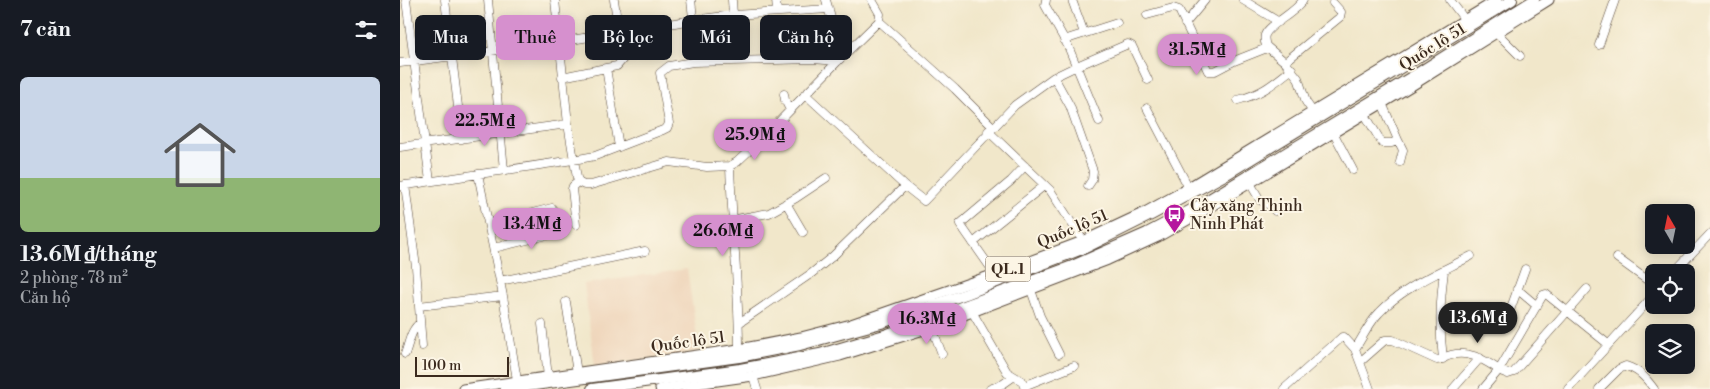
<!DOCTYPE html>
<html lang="vi">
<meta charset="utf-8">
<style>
:root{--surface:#171b24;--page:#242831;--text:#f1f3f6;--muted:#9ea1a6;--accent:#d690ce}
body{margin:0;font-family:"Libre Bodoni",serif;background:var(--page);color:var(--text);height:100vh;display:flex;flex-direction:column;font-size:19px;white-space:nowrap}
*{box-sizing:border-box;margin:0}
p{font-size:16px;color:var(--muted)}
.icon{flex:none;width:28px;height:28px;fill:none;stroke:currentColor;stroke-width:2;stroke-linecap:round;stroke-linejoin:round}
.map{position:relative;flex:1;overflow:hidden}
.details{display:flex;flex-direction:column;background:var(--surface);width:400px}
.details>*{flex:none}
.top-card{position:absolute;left:15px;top:15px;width:475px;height:45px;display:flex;gap:10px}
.needle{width:32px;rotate:351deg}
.buttons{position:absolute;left:1245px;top:204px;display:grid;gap:10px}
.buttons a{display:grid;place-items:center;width:50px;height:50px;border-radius:8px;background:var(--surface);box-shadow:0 2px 12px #0003;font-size:25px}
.scale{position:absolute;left:15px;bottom:12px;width:94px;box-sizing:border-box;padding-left:5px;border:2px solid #3b2a1e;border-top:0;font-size:14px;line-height:18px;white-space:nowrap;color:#3b2a1e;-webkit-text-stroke:4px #fcf5e5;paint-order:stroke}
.price{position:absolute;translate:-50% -42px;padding:0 11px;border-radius:18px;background:var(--accent);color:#111;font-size:16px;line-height:32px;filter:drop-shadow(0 1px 2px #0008)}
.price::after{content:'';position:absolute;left:50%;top:30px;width:15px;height:11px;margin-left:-8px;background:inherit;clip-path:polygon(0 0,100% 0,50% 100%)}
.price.on{background:#222;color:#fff}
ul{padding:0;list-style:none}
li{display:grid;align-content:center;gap:10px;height:265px;padding:0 20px}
li span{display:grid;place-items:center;height:155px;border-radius:8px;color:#555}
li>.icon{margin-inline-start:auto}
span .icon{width:90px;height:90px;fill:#fffc;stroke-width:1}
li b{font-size:21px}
h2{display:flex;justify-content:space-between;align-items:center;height:60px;padding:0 20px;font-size:21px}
.tag{padding:0 18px;border-radius:8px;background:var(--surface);box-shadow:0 2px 12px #0003;font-size:18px;line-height:45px}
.tag.on{background:var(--accent);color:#111}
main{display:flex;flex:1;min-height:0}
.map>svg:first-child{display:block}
.built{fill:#efd6bb}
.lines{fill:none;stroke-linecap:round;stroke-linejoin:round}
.minor-casing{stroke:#564638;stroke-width:9}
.major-casing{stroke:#564638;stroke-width:11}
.highway-casing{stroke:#564638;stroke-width:12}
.minor{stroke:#fff;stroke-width:8}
.major{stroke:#fff;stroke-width:9}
.highway{stroke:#fff;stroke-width:10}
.labels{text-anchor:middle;stroke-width:4;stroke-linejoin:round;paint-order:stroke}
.shield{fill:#fcf5e5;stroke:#75675a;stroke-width:1}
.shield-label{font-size:15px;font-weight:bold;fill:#3b2a1e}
.street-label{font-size:16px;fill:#3b2a1e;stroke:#fcf5e5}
.poi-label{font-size:16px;fill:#3b2a1e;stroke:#fcf5e5;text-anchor:start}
</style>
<main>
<section class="details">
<h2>7 căn<svg class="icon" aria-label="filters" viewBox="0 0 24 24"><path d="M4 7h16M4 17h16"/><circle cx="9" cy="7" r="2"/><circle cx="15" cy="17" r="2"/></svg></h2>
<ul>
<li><span style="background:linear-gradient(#c9d6e8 65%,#8fb573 0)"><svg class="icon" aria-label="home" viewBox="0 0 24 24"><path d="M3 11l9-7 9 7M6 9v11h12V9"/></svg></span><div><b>13.6M ₫/tháng</b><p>2 phòng · 78 m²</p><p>Căn hộ</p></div></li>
</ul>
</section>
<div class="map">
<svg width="1310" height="389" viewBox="0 0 1310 389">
<rect width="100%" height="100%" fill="#fcf5e5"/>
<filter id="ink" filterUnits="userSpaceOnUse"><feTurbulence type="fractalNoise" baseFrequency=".02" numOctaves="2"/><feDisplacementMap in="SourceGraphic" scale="10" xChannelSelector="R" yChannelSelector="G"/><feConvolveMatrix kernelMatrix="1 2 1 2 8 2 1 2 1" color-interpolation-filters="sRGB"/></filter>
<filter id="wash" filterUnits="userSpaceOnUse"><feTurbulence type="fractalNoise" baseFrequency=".0096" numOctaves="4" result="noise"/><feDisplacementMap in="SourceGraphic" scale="20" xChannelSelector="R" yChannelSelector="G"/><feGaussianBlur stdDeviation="1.12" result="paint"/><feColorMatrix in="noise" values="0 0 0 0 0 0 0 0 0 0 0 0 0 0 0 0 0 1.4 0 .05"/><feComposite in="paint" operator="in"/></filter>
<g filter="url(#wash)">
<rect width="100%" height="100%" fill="#f1e7ca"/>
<path class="built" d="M287,269L299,351L195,366L184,284Z"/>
</g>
<g filter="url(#ink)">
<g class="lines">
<defs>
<path id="minor" d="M6,0L30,181
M45,0L62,139
M88,0L104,170
M155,0L168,124L177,178L180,183L184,185H191L269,162L307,167L330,166L337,162L369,132L436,63L479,21L480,14L472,0
M214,0L223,59L217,66L206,68L219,147
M291,0L298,62
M332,0L333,15
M376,0L377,12
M426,0L442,57
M646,0L645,5L668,46L699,121
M672,0L684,33
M843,0L879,22
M903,0C896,13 869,24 865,35C864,38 865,43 866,46L885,62L898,78L906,102L913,112L912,118
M1050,0L1065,20
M747,15L773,8L779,10L808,71H815L834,61L867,48
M479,21L555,89L593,127
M189,22L191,37
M785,24L805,0
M1097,33L1120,56
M664,40L717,23
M1199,45L1215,0
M885,62L940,17L941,12L933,3
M0,63L159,42L293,20L333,15L429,9
M162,77L206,68
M654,77L670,106L693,171L692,180L688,186
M384,94L385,100L390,110
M405,94L505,186L524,201L615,105L654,77L677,66L728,44L732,46L748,80
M838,100C862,94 873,84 892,69
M982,103L998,140
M747,108L791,192
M964,113L982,143H992L998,140L1003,150L1000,162
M588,131L650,190L686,245
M933,132L953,170
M0,147L168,124
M330,166C332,227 339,288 339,349
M78,174L103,296L118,386
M850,183L860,200L871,206L875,211
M5,185L16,267L22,346
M0,186L173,160L195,156L263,130L267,128L269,123L260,73L269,66L293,62L413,59L438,61
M386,203L403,232
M331,220L369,213L396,198L426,178
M89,224L152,208
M176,225L172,189L173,186L179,181
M573,243L645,185
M94,248L164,231
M1217,258L1254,285
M1274,272L1310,234
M595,274L560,224L611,181L625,166
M100,281L245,251
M1117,289L1137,306
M631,290L640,316L659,354
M166,302L177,373
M19,306L103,296
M570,308L607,372L622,381L625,389
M1109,313L1125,269
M339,323L412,273L433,256L505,186
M142,324L148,377
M530,328L536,338L542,354
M955,349C963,337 969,323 979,313C1003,287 1039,273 1071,256
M5,354C9,343 11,329 20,323
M1043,359C1039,327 1040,303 1044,271
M960,362L985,340H993L1037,360C1043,360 1046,356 1051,355C1072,350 1086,362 1103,372L1108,374L1114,372L1187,289
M353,376L357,389
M624,386L674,366
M590,389L603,384L613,377
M884,389L942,337H944L955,349L970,389
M1053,389L1080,358
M1083,389L1099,370L1143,295L1146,294L1208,344
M1168,389L1254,295
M1199,389L1219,369L1226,366C1239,370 1246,378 1254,389"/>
<path id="major" d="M63,389L339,349L401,337L451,324L595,274L683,241L745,212L774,196L1097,0
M260,389L353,376L440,356L530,328L708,260L758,237L800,213L1013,85L1149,0"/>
<path id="highway" d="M105,389L339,357L400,345L481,323L566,294L687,247L751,215L830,172L1112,0
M192,389L340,369L420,354L488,334L670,267L747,233L793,209L1015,75L1134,0"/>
</defs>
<use href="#minor" class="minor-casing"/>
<use href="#major" class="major-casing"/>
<use href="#highway" class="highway-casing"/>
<use href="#minor" class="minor"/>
<use href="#major" class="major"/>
<use href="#highway" class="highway"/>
</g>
</g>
<defs>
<symbol id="bus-pin" viewBox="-11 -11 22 30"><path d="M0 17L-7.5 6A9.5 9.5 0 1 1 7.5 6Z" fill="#b5179e" stroke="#fcf5e5"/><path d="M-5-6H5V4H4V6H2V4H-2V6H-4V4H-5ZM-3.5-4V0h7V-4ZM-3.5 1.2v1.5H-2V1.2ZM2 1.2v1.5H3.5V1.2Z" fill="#fff"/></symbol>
</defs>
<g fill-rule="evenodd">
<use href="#bus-pin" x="762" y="202" width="25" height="34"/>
</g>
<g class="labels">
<rect class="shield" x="585.5" y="256.5" width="45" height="25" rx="4"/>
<g class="shield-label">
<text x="608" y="274">QL.1</text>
</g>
<g class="street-label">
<text transform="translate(1032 46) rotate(-32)" y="6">Quốc lộ 51</text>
<text transform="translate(672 228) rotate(-23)" y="6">Quốc lộ 51</text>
<text transform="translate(288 341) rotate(-8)" y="6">Quốc lộ 51</text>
</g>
<g class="poi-label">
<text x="790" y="211">Cây xăng Thịnh<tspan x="790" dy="18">Ninh Phát</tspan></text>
</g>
</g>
</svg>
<div class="buttons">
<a><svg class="needle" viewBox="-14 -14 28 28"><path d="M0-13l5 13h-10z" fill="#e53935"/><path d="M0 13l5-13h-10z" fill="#9ea1a6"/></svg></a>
<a><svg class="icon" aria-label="locate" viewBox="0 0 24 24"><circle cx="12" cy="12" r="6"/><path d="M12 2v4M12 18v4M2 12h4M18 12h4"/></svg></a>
<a><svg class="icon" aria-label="layers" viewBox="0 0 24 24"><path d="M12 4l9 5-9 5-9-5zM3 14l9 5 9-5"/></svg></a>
</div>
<div class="scale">100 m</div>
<b class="price" style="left:797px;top:76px">31.5M ₫</b>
<b class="price" style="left:85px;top:147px">22.5M ₫</b>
<b class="price" style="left:355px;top:161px">25.9M ₫</b>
<b class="price" style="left:132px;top:250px">13.4M ₫</b>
<b class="price" style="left:323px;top:257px">26.6M ₫</b>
<b class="price on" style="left:1078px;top:344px">13.6M ₫</b>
<b class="price" style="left:527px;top:345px">16.3M ₫</b>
<div class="top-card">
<a class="tag">Mua</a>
<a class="tag on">Thuê</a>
<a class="tag">Bộ lọc</a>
<a class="tag">Mới</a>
<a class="tag">Căn hộ</a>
</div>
</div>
</main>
